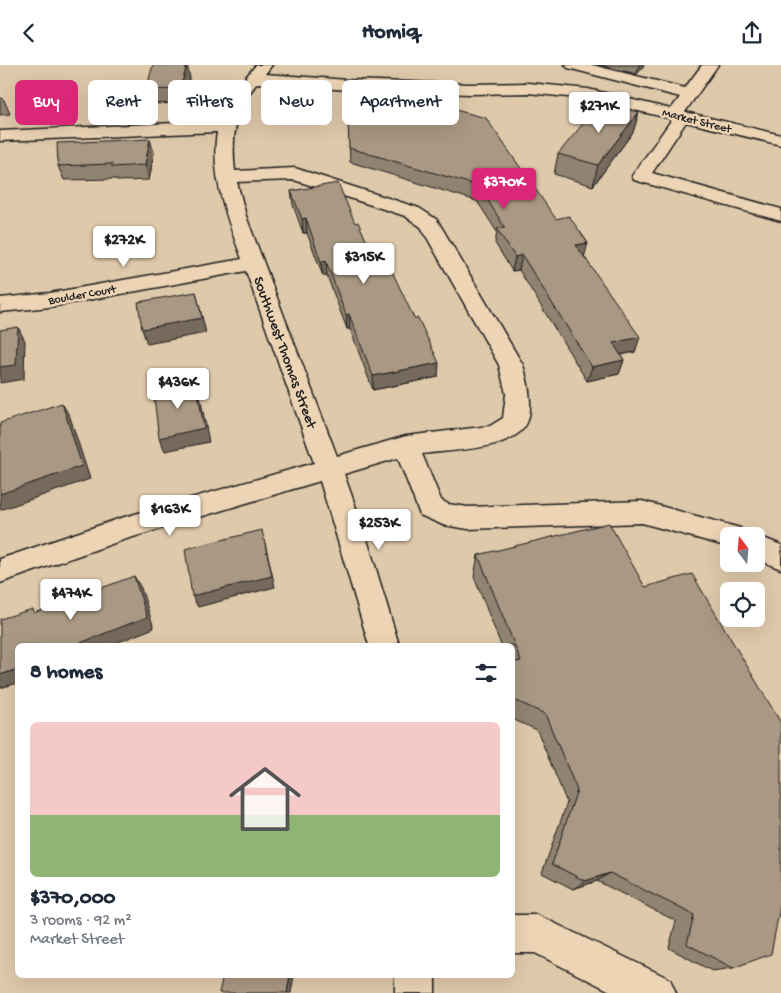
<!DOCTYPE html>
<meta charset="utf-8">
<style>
:root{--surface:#fff;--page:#f2f2f3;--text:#1f2937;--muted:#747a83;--line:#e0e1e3;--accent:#db2777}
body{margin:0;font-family:"Gochi Hand",sans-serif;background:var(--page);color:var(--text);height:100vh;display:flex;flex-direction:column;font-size:19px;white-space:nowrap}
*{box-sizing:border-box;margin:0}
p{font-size:16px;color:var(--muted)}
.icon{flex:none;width:28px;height:28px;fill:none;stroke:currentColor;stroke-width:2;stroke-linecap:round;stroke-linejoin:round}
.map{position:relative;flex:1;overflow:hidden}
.panel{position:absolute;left:15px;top:578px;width:500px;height:335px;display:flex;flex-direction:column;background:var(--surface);border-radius:8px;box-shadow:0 5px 20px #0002}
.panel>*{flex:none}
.banner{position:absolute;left:15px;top:15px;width:500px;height:45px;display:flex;gap:10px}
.needle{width:32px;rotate:344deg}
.tools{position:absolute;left:720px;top:462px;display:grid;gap:10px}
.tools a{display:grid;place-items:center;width:45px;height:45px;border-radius:8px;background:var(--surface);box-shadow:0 5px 20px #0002;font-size:25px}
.price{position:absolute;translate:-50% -42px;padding:0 11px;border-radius:5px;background:#fff;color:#222;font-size:16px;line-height:32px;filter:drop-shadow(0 1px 2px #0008)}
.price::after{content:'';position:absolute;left:50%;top:30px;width:15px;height:11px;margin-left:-8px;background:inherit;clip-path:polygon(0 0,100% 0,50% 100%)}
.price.selected{background:var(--accent);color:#fff}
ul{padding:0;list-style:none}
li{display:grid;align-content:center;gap:10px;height:265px;padding:0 15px}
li+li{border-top:1px solid var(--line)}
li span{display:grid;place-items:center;height:155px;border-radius:8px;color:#555}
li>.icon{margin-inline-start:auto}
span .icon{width:90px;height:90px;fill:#fffc;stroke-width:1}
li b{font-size:21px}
h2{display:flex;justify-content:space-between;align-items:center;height:60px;padding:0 15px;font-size:21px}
.chip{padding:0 18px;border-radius:8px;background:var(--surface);box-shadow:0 5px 20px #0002;font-size:18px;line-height:45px}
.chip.selected{background:var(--accent);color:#fff}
header{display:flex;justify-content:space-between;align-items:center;height:65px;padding:0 15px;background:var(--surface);font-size:22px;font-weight:700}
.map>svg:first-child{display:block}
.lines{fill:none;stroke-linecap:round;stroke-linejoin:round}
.minor-casing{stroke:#1c1c1c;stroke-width:3}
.minor{fill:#ecd4b4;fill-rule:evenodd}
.wall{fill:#918371;stroke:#1c1c1c}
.shaded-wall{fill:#766a5c;stroke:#1c1c1c}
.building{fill:#a99883;stroke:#1c1c1c}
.labels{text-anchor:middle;stroke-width:5;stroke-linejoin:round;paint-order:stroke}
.far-street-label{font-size:12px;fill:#1c1c1c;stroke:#ecd4b4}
.street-label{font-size:15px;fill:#1c1c1c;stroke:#ecd4b4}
</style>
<header><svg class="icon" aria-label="back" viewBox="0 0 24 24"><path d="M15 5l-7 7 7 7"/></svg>Homiq<svg class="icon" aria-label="share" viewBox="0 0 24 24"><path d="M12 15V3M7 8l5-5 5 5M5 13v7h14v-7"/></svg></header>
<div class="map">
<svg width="781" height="928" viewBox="0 0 781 928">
<rect width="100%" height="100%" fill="#dfc9ab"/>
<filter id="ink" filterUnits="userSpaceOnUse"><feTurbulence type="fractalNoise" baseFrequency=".02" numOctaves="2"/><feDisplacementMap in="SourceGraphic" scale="10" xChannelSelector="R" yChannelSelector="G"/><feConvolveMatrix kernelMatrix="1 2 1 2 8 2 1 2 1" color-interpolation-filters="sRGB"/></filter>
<g filter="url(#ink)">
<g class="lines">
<defs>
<path id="minor" d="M256,0H272L265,9L348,15L470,19L528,18L588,24L671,44L680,32L568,3L565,0H592L685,23L702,0H718L685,47L781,70V80L686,57L652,108L781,144V156L634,115L632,111L672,54L588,34L528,28L470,29L348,25L257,18C235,45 231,72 235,106L295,103L301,105L419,143L436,154L439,158L523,300C528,316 536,350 523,364C503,386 449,385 422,389L441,435L448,439L468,442L642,436L740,463L744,471H729V482L642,458L468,464L443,460L420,450L398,393L344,409L366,471L399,580H369L320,416L123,475L0,518V494L121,453L314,398L246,206L50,242L0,247V233L50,228L242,194C227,153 210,110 217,67L0,76V66L219,56L231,30ZM294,115L405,151L421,162L499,300L506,329L503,353L490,361L406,371L337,391L246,151L237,117Z
M756,470L781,480V504L756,494V471H753Z
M512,850H537L550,856L670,914L676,928H614L535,888H512Z
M395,910H435V928H395Z"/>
</defs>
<use href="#minor" class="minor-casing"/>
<use href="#minor" class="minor"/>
</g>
<path class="wall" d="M598,0H644L637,9Z
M190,13L184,38L150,39L146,25Z
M399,30L585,192L635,287L621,290L624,295L619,309L587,316L519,205L512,206L495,178L497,167L477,136L350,97L348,53L367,58Z
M0,32L4,35L10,49L0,50Z
M639,47L633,67L593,121L554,109L558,89Z
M154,88L149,115L117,116L116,114L64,115L58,101Z
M291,126L355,158L438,312L373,325L350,264H347L327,211H323L307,168H303L293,140Z
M478,490L733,903L712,906L669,883L676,856L597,816L573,824L542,808L567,738L537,665L512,654V580H501L474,512Z"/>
<path class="shaded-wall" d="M187,0L190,13L184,38L180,24Z
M639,0H644L637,9Z
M639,47L633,67L593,121L598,100Z
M150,74L154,88L149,115L145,100Z
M306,153L307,168H303L302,154Z
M588,178L584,193L576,180Z
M522,190L519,205L512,206L515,192Z
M326,196L327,211H323L321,197Z
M196,227L206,268L147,279L142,264Z
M349,249L350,264H347L346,250Z
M18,262L25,276L24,314L0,318V302Z
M640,272L635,287L608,292L613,278Z
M624,295L619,309L587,316L592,302Z
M439,298L438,312L373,325V311Z
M196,317L200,331L209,377L165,386L159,373Z
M62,338L70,352L90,414L0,445V429Z
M265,478L275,522L198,542L192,531Z
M134,511L141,523L154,563L111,580H75Z
M18,604V618L0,623V610Z
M610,808L597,816L573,824L585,816Z
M290,910H294L291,928H287Z"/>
<path class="building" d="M153,0H187L180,24L146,25Z
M399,30L486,53L556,154L569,151L588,178L576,180L640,272L613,278L624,295L592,302L522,190L515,192L497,164L505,163L479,121L349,83L348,53L367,58Z
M601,37L639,47L598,100L558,89Z
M150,74L145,100L112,102V99L58,101L57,78Z
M338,118L355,158L358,157L378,202L389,200L414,253H418L439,298L373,311L349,249L346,250L326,196L321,197L306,153L302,154L291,126Z
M196,227L202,253L142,264L138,237Z
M18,262L16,300L0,302V265Z
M196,317L204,363L159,373L153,325Z
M62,338L82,401L0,429V358Z
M609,458L645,522L692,509L781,658V836L771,889L733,903L687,879L694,850L610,808L585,816L552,799L577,725L545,649L512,634V598L521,596L478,490Z
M262,465L272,511L192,531L185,484Z
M134,511L147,552L75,580H18V604L0,610V554L33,544L34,548Z
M223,910H290L287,928H219Z"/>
</g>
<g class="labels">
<g class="far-street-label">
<text transform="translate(697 55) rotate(14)" y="4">Market Street</text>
<text transform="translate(82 229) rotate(-10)" y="4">Boulder Court</text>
</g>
<g class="street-label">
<text transform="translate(286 287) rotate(70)" y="5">Southwest Thomas Street</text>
</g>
</g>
</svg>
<div class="tools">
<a><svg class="needle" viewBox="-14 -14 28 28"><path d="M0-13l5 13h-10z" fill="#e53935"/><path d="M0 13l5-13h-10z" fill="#747a83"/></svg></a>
<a><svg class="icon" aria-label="locate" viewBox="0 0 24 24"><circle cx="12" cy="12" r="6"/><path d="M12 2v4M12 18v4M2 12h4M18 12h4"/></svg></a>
</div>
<b class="price" style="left:599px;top:69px">$271K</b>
<b class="price selected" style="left:504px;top:145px">$370K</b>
<b class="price" style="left:124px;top:203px">$272K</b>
<b class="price" style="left:364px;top:220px">$315K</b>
<b class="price" style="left:178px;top:345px">$436K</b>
<b class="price" style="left:170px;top:472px">$163K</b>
<b class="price" style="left:379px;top:486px">$253K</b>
<b class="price" style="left:71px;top:556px">$474K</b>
<div class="banner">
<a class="chip selected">Buy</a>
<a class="chip">Rent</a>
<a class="chip">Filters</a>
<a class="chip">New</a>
<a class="chip">Apartment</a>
</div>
<section class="panel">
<h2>8 homes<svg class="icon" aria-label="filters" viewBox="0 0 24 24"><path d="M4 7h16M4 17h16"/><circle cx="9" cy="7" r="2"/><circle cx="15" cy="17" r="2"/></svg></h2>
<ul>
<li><span style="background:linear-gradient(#f6c9c9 60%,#8fb573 0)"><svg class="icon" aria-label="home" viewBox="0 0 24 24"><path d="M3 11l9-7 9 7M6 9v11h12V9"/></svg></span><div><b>$370,000</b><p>3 rooms · 92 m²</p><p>Market Street</p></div></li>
</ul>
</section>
</div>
